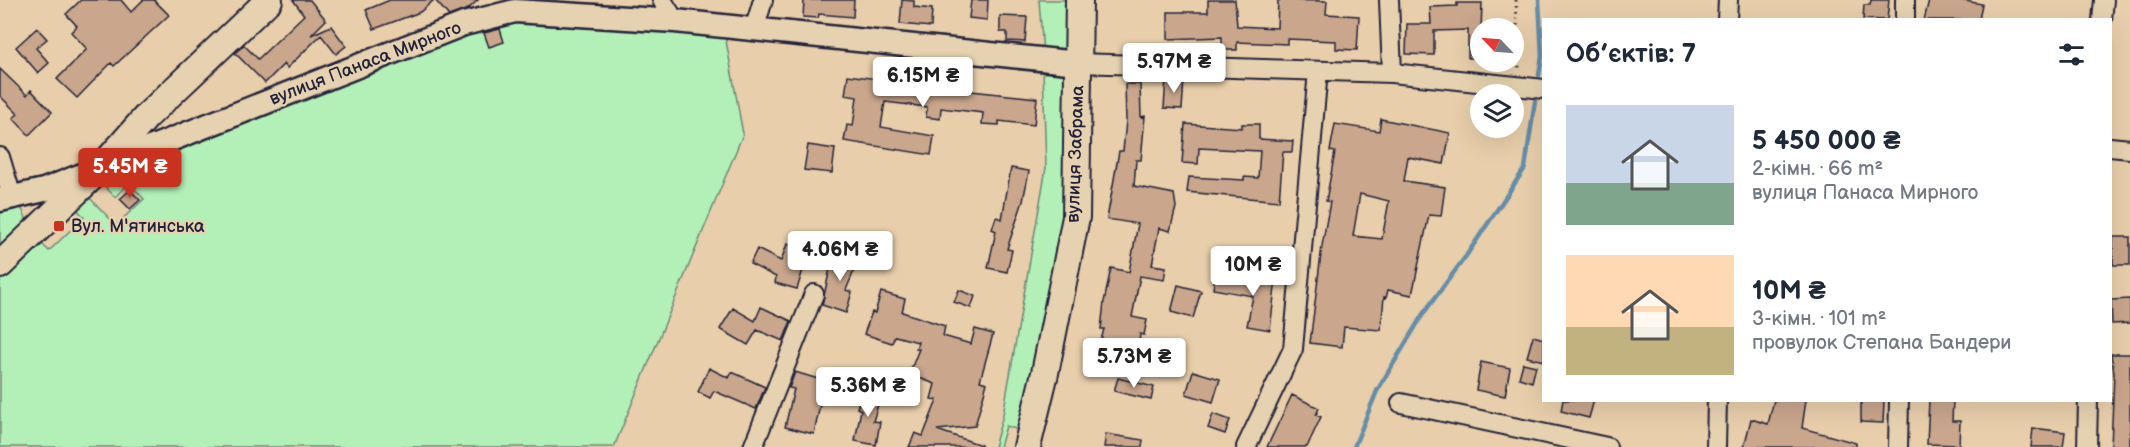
<!DOCTYPE html>
<html lang="uk">
<meta charset="utf-8">
<style>
:root{--surface:#fff;--page:#f2f2f3;--text:#1f2937;--muted:#747a83;--accent:#c8321e}
body{margin:0;font-family:"Balsamiq Sans",sans-serif;background:var(--page);color:var(--text);height:100vh;display:flex;flex-direction:column;font-size:22px;white-space:nowrap}
*{box-sizing:border-box;margin:0}
p{font-size:20px;color:var(--muted)}
.icon{flex:none;width:33px;height:33px;fill:none;stroke:currentColor;stroke-width:2;stroke-linecap:round;stroke-linejoin:round}
.map{position:relative;flex:1;overflow:hidden}
.side{position:absolute;left:1542px;top:18px;width:570px;height:384px;display:flex;flex-direction:column;background:var(--surface);border-radius:0px;box-shadow:0 6px 24px #0002}
.side>*{flex:none}
.needle{width:39px;rotate:295deg}
.buttons{position:absolute;left:1470px;top:18px;display:grid;gap:12px}
.buttons a{display:grid;place-items:center;width:54px;height:54px;border-radius:50%;background:var(--surface);box-shadow:0 6px 24px #0002;font-size:30px}
.price{position:absolute;translate:-50% -51px;padding:0 14px;border-radius:6px;background:#fff;color:#222;font-size:20px;line-height:39px;filter:drop-shadow(0 2px 3px #0008)}
.price::after{content:'';position:absolute;left:50%;top:36px;width:18px;height:14px;margin-left:-9px;background:inherit;clip-path:polygon(0 0,100% 0,50% 100%)}
.price.on{background:var(--accent);color:#fff}
ul{padding:0;list-style:none}
li{display:flex;align-items:center;gap:18px;height:150px;padding:0 24px}
li span{display:grid;place-items:center;flex:none;width:168px;height:120px;border-radius:0px;color:#555}
li>.icon{margin-inline-start:auto}
span .icon{width:72px;height:72px;fill:#fffc;stroke-width:1}
li b{font-size:26px}
h2{display:flex;justify-content:space-between;align-items:center;height:72px;padding:0 24px;font-size:26px}
.map>svg:first-child{display:block}
.green{fill:#b2f0b7;stroke:#6a8979;stroke-width:1.5}
.lines{fill:none;stroke-linecap:round;stroke-linejoin:round}
.stream{stroke:#658da9;stroke-width:4.5}
.building{fill:#c9a68c;stroke:#22223b;stroke-width:1.5;fill-rule:evenodd}
.minor-casing{stroke:#22223b;stroke-width:22}
.tertiary-casing{stroke:#22223b;stroke-width:27}
.secondary-casing{stroke:#22223b;stroke-width:30}
.path{stroke:#22223b;stroke-width:3;stroke-dasharray:1.5 4.5;stroke-linecap:butt}
.minor{stroke:#e6d2b0;stroke-width:18}
.tertiary{stroke:#e6d2b0;stroke-width:22}
.secondary{stroke:#e6d2b0;stroke-width:26}
.poi-dot{fill:#c8321e;stroke:#e6d2b0;stroke-width:2}
.labels{text-anchor:middle;stroke-width:4.5;stroke-linejoin:round;paint-order:stroke}
.street-label{font-size:18px;fill:#22223b;stroke:#e6d2b0}
.poi-label{font-size:18px;fill:#22223b;stroke:#e6d2b0;text-anchor:start}
</style>
<div class="map">
<svg width="2130" height="447" viewBox="0 0 2130 447">
<rect width="100%" height="100%" fill="#e8ceab"/>
<filter id="ink" filterUnits="userSpaceOnUse"><feTurbulence type="fractalNoise" baseFrequency=".0167" numOctaves="2"/><feDisplacementMap in="SourceGraphic" scale="12" xChannelSelector="R" yChannelSelector="G"/><feConvolveMatrix kernelMatrix="1 2 1 2 8 2 1 2 1" color-interpolation-filters="sRGB"/></filter>
<g filter="url(#ink)">
<path class="green" d="M1039,0H1068L1067,55L1043,53Z
M516,19L725,35L743,134L614,447H0V274L37,239L49,251L84,217L73,205L85,193L116,225L144,199L129,183L115,197L99,180L467,32Z
M1043,68L1067,70L1065,216L1034,370L1019,430L1006,426L1000,447H994L1003,415L1046,168Z
M14,205L22,209L26,218L21,234L0,254V208Z"/>
<g class="lines">
<path class="stream" d="M1539,75L1542,56L1539,0
M1354,447L1377,391L1423,314L1466,256L1525,168L1535,101"/>
</g>
<path class="building" d="M81,0H121L131,12L143,0H154L169,15L114,66L111,63L77,98L57,79L87,49L71,32L77,26L66,14Z
M293,0H310L326,20L311,35L331,26L346,46L336,54L321,35L287,68L284,64L265,83L235,53L244,45L258,59L304,15Z
M390,0H434L420,12L374,29L366,10Z
M435,0H478L468,9L449,16Z
M804,0H854L853,17L819,14L818,18L803,17Z
M902,0L914,1V7L932,9L931,27L900,24Z
M971,0H988L987,20L969,18Z
M1208,0H1235L1237,26L1277,28L1278,0L1327,1L1326,14L1359,16L1357,50L1336,49V41L1287,39V44L1237,42V50H1222V37L1168,39V12H1208Z
M1871,0H1889L1887,20L1863,19L1864,5H1870Z
M1929,0H1960L1982,4L1979,20H1924Z
M1457,3H1482L1480,58H1468V30L1434,31V55L1406,54L1407,24H1431L1430,7L1457,6Z
M1000,16L1027,17L1025,42L1007,41V32H1000Z
M37,28L47,39L36,48L49,63L38,73L16,47Z
M500,29L504,42L489,47L484,33Z
M904,60L918,62L915,85L1037,98L1034,125L999,121V125L982,124L983,113L941,108L940,119L926,117L927,107L885,102L881,127L934,136L931,155L844,141L847,125L853,126L857,97L845,95L848,75L885,80L888,65L903,67Z
M0,69L27,95L31,90L52,112L29,135L13,118L18,114L0,96Z
M1166,78L1184,79L1182,109L1164,108Z
M1125,84H1140L1141,117L1145,116L1141,160H1136L1134,186L1174,194L1176,207L1170,231L1159,228L1152,265L1166,267L1164,280L1140,276L1132,317L1147,320L1144,335L1140,334L1139,343L1122,340L1113,372L1094,367L1104,329H1101L1104,302L1111,268L1129,272L1138,224L1107,219L1119,151H1123L1126,121Z
M1381,119L1450,133L1444,164L1408,157L1404,181L1445,187L1441,216L1429,215L1412,295L1388,290L1386,298L1384,297L1381,330L1344,327L1342,347L1310,343L1322,246L1330,202L1326,201L1335,152L1330,151L1335,124L1379,131ZM1360,194L1389,201L1382,239L1353,236Z
M1185,124L1242,128V124H1259V139L1293,141L1292,152H1283L1279,201L1187,192L1189,177L1244,180V177L1258,178L1260,151L1199,148L1198,164L1182,163Z
M808,145L835,149L832,173L804,170Z
M1011,168L1029,171L1023,201L1007,249L1012,250L1007,272L988,268L996,231L992,229L996,217L1002,219Z
M130,190L140,200L130,209L120,199Z
M2113,237H2130V265H2113Z
M787,244L809,251L797,289L775,283L776,277L750,264L757,249L781,261Z
M835,250L859,259L846,290L852,292L846,313L822,305L831,264H829Z
M1215,276L1254,281L1255,276L1276,279L1270,330L1247,326L1253,296L1213,289Z
M1178,285L1201,291L1193,318L1171,312Z
M959,290L975,296L971,308L954,302Z
M881,292L905,299L902,312L945,326L943,336L971,344L975,329L993,334L980,381L987,383L975,426L937,430L981,445V447H909L915,433L923,436L937,400L931,399L935,384L909,374L919,349H916L918,342L895,336L892,343L864,334L872,312L875,313Z
M2130,299V323L2112,324L2111,300Z
M761,307L791,321L783,341L757,330L748,345L720,329L733,308L755,321Z
M1533,336L1544,339V361L1527,357Z
M2111,354H2130V447H2111L2114,373Z
M1481,362L1510,368L1505,396L1476,390Z
M1523,363L1536,366L1532,382L1519,378Z
M709,368L729,378L732,372L765,387L756,409L714,391L710,398L698,392Z
M1193,371L1220,379L1213,402L1186,394Z
M795,372L825,381L814,434L785,427L794,389L789,388Z
M1118,378L1154,387L1151,400L1114,391Z
M863,389L881,395L873,421L880,422L876,445L855,441L861,410L857,408Z
M1292,395L1319,408L1316,415L1321,417L1307,447H1267Z
M1563,400H1594L1589,418L1561,411Z
M1774,400H1806L1802,428L1856,443V447H1744L1751,419L1768,424Z
M1929,400H1953L1952,421H1960L1959,445L1927,444Z
M1861,401H1884L1883,423L1861,422Z
M1213,414L1230,420L1225,434L1208,428Z
M2033,428L2065,432L2063,447H2031Z
M1106,434L1143,440L1142,447H1104Z"/>
<g class="lines">
<defs>
<path id="minor" d="M662,0L675,21
M1389,0L1392,73
M1727,20L1728,0
M1905,20V0
M2102,20L2104,0
M754,30L763,0
M1078,63L1392,73L1544,89
M2110,147L2130,149
M0,157L12,197
M1401,403L1607,447
M753,447L814,294
M1246,447L1293,349L1318,71
M1716,447L1717,400
M1898,447L1899,400
M2087,447L2088,400"/>
<path id="tertiary" d="M0,200L44,190L464,24L515,11L675,21L1078,63"/>
<path id="secondary" d="M0,265L102,167L147,116L269,0
M1027,447L1045,373L1076,217L1079,0"/>
</defs>
<use href="#minor" class="minor-casing"/>
<use href="#tertiary" class="tertiary-casing"/>
<use href="#secondary" class="secondary-casing"/>
<path class="path" d="M1516,0L1519,69"/>
<use href="#minor" class="minor"/>
<use href="#tertiary" class="tertiary"/>
<use href="#secondary" class="secondary"/>
</g>
</g>
<rect class="poi-dot" x="53" y="220" width="12" height="12" rx="3"/>
<g class="labels">
<g class="street-label">
<text transform="translate(365 63) rotate(-21)" y="6">вулиця Панаса Мирного</text>
<text transform="translate(1075 154) rotate(-88)" y="6">вулиця Забрама</text>
</g>
<g class="poi-label">
<text x="71" y="232">Вул. М'ятинська</text>
</g>
</g>
</svg>
<div class="buttons">
<a><svg class="needle" viewBox="-14 -14 28 28"><path d="M0-13l5 13h-10z" fill="#e53935"/><path d="M0 13l5-13h-10z" fill="#747a83"/></svg></a>
<a><svg class="icon" aria-label="layers" viewBox="0 0 24 24"><path d="M12 4l9 5-9 5-9-5zM3 14l9 5 9-5"/></svg></a>
</div>
<b class="price" style="left:1174px;top:94px">5.97M ₴</b>
<b class="price" style="left:923px;top:108px">6.15M ₴</b>
<b class="price on" style="left:130px;top:199px">5.45M ₴</b>
<b class="price" style="left:840px;top:282px">4.06M ₴</b>
<b class="price" style="left:1253px;top:297px">10M ₴</b>
<b class="price" style="left:1134px;top:389px">5.73M ₴</b>
<b class="price" style="left:868px;top:418px">5.36M ₴</b>
<section class="side">
<h2>Об’єктів: 7<svg class="icon" aria-label="filters" viewBox="0 0 24 24"><path d="M4 7h16M4 17h16"/><circle cx="9" cy="7" r="2"/><circle cx="15" cy="17" r="2"/></svg></h2>
<ul>
<li><span style="background:linear-gradient(#c9d6e8 65%,#7fa58c 0)"><svg class="icon" aria-label="home" viewBox="0 0 24 24"><path d="M3 11l9-7 9 7M6 9v11h12V9"/></svg></span><div><b>5 450 000 ₴</b><p>2-кімн. · 66 m²</p><p>вулиця Панаса Мирного</p></div></li>
<li><span style="background:linear-gradient(#ffd9b3 60%,#c2b280 0)"><svg class="icon" aria-label="home" viewBox="0 0 24 24"><path d="M3 11l9-7 9 7M6 9v11h12V9"/></svg></span><div><b>10M ₴</b><p>3-кімн. · 101 m²</p><p>провулок Степана Бандери</p></div></li>
</ul>
</section>
</div>
